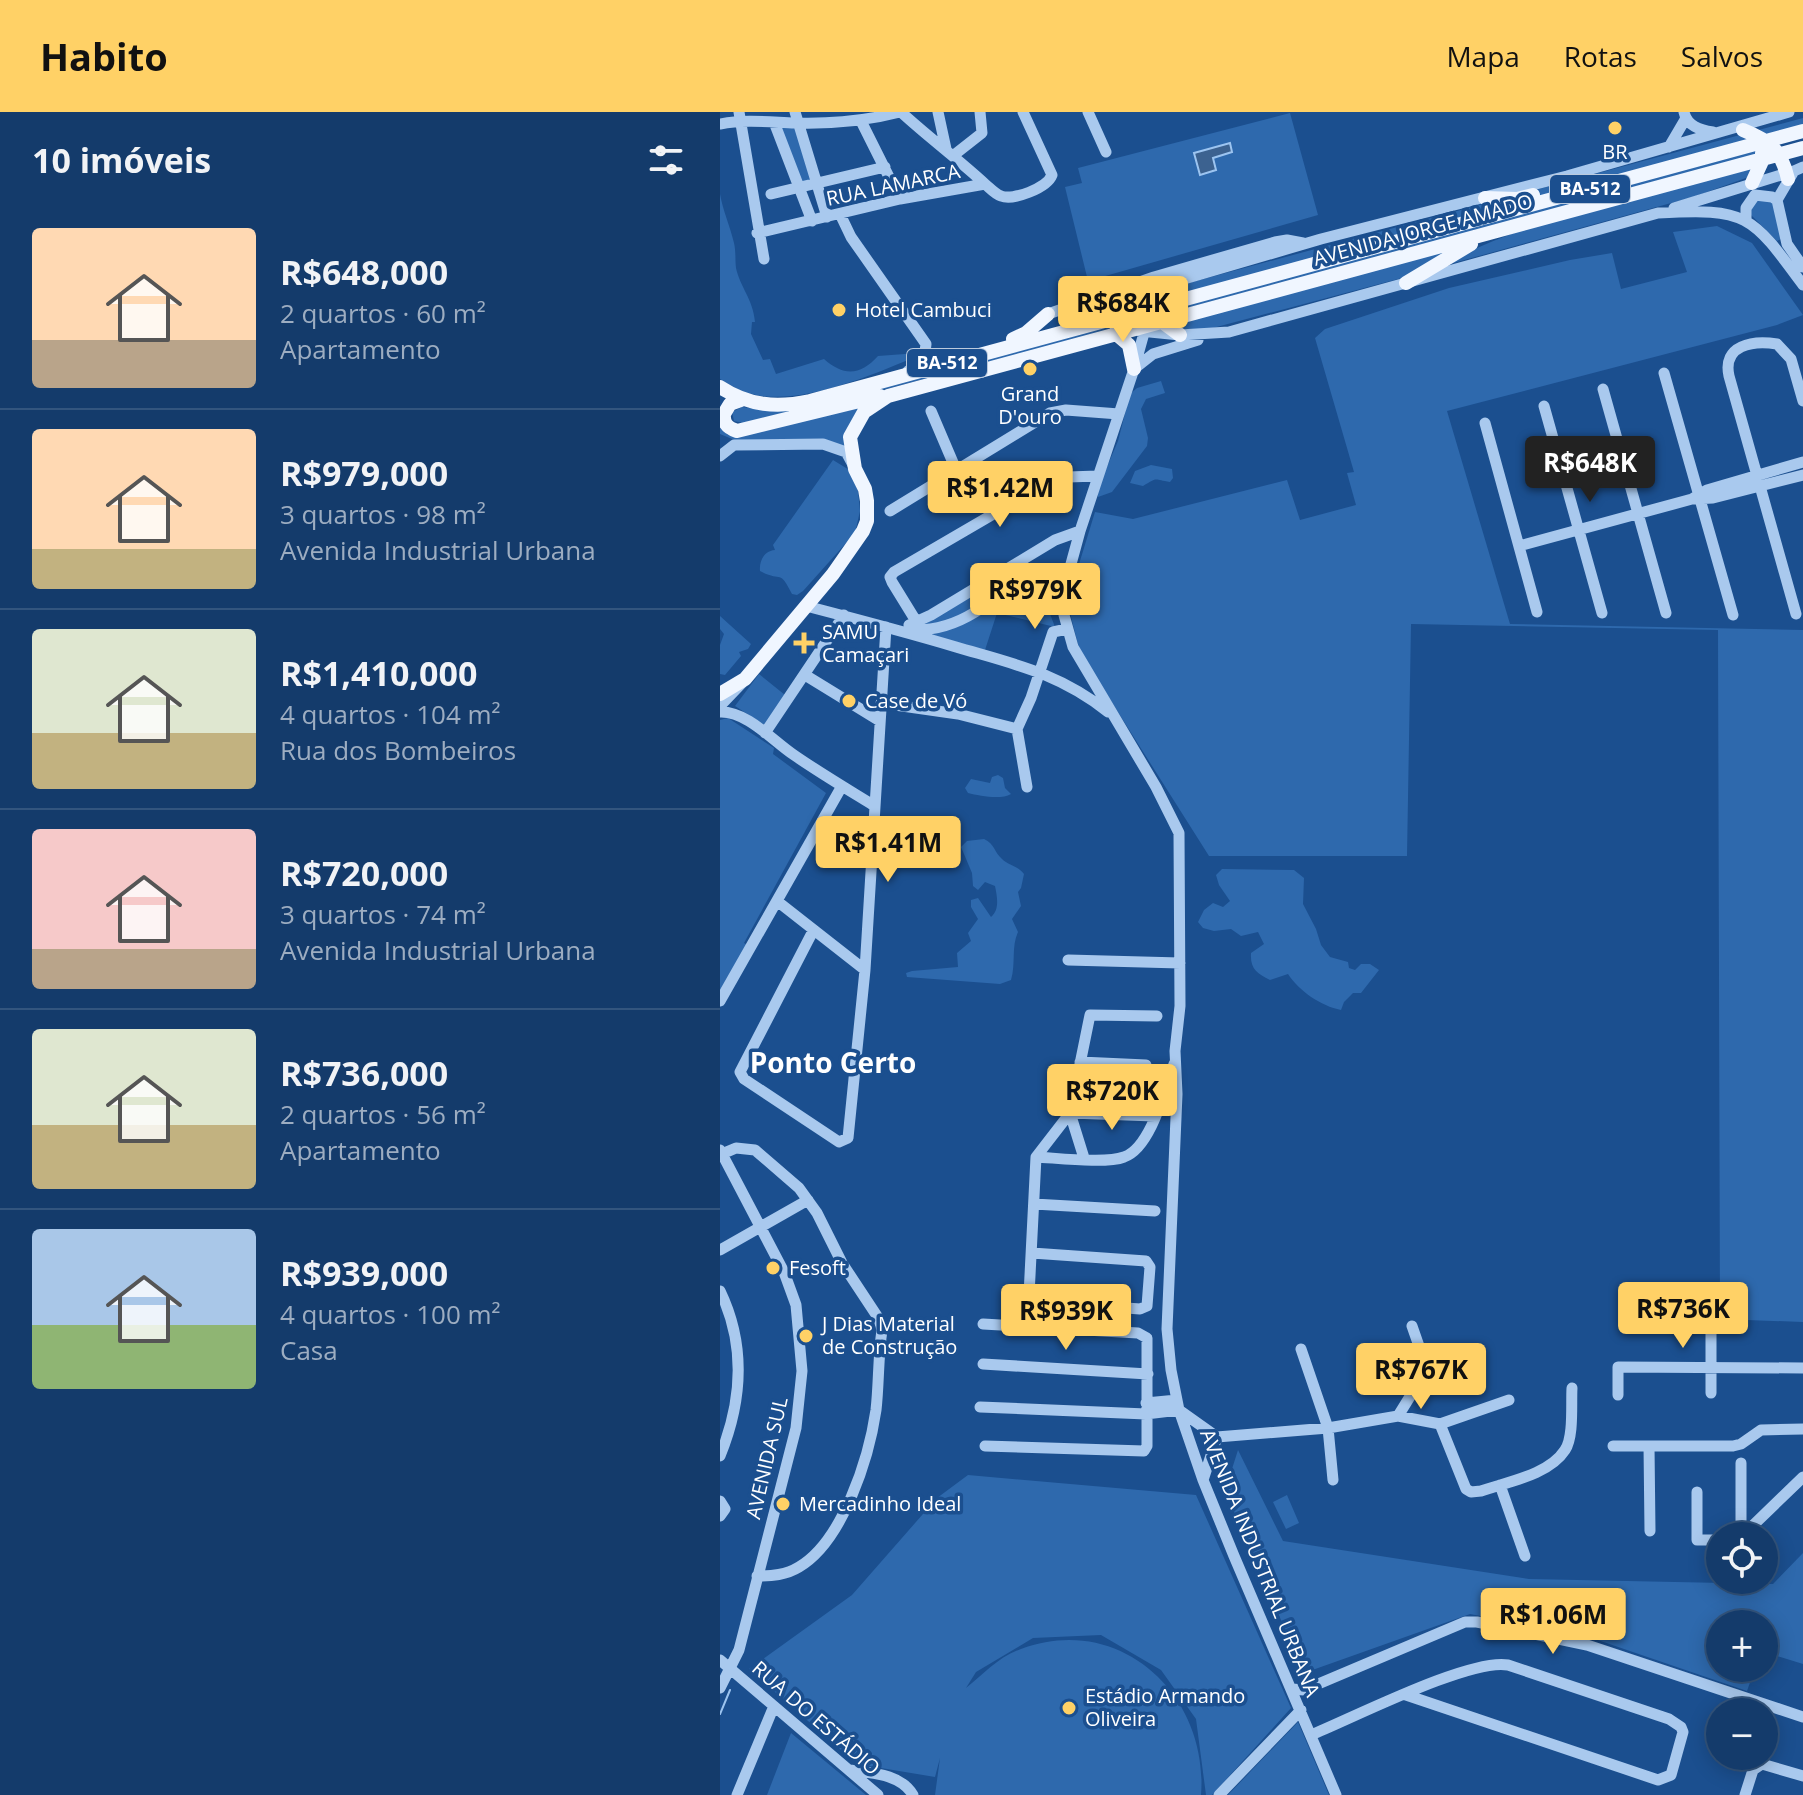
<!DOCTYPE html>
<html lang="pt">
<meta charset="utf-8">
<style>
:root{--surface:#143b6b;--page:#1d4271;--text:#f1f3f6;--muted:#9dadc1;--line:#33557e;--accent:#ffd166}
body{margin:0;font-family:"Open Sans",sans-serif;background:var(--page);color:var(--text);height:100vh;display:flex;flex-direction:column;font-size:30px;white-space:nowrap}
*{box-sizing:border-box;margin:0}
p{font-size:26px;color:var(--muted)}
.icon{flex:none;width:44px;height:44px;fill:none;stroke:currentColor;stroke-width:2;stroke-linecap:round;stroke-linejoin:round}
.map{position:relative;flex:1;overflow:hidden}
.details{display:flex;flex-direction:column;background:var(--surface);width:720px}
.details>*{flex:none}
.controls{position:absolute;left:986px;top:1410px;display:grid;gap:16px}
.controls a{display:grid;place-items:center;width:72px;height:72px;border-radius:50%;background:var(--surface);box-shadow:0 4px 20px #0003,0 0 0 2px var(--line);font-size:40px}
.price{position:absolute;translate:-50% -68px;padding:0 18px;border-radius:8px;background:var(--accent);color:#111;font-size:26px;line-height:52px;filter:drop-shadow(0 2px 4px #0008)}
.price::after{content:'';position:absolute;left:50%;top:48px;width:24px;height:18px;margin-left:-12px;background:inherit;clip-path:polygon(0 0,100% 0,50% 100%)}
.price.current{background:#222;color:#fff}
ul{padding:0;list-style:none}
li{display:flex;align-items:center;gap:24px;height:200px;padding:0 32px}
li+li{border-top:2px solid var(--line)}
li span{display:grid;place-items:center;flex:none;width:224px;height:160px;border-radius:8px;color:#555}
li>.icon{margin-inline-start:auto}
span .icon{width:96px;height:96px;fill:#fffc;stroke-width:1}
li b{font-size:34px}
h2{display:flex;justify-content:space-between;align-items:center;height:96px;padding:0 32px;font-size:34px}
header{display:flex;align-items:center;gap:48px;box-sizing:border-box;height:112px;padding:0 40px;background:var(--accent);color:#111}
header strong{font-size:38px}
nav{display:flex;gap:44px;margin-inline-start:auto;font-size:28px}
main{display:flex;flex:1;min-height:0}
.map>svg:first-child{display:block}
.green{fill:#2e69ad}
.water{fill:#3c6290;stroke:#9cc4f0;stroke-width:2}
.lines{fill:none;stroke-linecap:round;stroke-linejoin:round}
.stream{stroke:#9cc4f0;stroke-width:2}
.minor{stroke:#a9c9ee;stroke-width:11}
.major{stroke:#f0f6ff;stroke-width:14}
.poi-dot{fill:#ffd166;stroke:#1b4f8f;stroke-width:3}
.labels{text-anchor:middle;stroke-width:7;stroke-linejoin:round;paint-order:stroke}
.shield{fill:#1b4f8f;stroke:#bbcadd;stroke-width:2}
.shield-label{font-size:18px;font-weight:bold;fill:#fff}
.poi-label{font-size:20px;fill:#fff;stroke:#1b4f8f;text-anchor:start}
.street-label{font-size:20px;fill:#fff;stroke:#1b4f8f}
.district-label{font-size:28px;font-weight:bold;fill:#fff;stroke:#1b4f8f}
</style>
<header>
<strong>Habito</strong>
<nav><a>Mapa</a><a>Rotas</a><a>Salvos</a></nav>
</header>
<main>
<section class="details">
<h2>10 imóveis<svg class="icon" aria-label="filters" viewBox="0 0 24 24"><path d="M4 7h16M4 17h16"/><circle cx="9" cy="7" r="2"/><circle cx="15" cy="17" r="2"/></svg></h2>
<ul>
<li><span style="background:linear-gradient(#ffd9b3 70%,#b9a48a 0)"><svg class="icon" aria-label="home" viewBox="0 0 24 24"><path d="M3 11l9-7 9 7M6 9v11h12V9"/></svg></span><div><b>R$648,000</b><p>2 quartos · 60 m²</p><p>Apartamento</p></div></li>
<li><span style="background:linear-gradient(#ffd9b3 75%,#c2b280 0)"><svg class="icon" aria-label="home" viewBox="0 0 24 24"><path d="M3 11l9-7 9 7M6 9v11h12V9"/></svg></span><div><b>R$979,000</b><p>3 quartos · 98 m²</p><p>Avenida Industrial Urbana</p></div></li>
<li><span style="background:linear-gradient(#dfe7d0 65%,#c2b280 0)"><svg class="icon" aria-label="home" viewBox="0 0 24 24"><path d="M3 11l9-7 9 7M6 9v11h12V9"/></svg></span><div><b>R$1,410,000</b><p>4 quartos · 104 m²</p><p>Rua dos Bombeiros</p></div></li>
<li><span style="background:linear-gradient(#f6c9c9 75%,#b9a48a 0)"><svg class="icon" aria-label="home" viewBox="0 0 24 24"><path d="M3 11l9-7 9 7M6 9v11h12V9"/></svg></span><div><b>R$720,000</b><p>3 quartos · 74 m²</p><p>Avenida Industrial Urbana</p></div></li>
<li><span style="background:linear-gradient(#dfe7d0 60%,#c2b280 0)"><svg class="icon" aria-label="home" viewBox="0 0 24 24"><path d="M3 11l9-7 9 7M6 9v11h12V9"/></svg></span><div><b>R$736,000</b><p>2 quartos · 56 m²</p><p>Apartamento</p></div></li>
<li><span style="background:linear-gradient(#a9c7e8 60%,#8fb573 0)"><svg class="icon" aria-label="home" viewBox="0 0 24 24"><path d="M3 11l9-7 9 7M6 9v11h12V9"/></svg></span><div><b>R$939,000</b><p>4 quartos · 100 m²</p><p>Casa</p></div></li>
</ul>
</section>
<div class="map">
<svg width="1083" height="1683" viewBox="0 0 1083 1683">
<rect width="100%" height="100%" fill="#1b4f8f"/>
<path class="green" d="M570,1L598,103L368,169L345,75L362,71L358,56Z
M1083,6V16L440,188V183L450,176Z
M75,15L93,71L82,73L61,16Z
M1035,37L1039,43L444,202L443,199Z
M1036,54L1033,62L1026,66L973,85L719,155C816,102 930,82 1036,54Z
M0,82C3,99 10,114 14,131C16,139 15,148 16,156C20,175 33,187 35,210H32L31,222L43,248L50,247L56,262L104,247C124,265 141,263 158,244L198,241V244C151,263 72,299 22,279C15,276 7,271 0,267Z
M1041,85L1054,92L1061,127L1057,129L1029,101L1030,94Z
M997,114L1032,131L1083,203L1057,213L727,299L790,512L1083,518V1210L1000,1207L998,518L691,512L687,744H489L360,540L350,501L352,475L375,400L413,407L567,368L580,408L636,393L627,361L634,360L595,226L605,217L729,176L850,148L892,141L901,177L967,160L953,120Z
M743,133L682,166L489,217H463L455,211Z
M408,208L410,213L55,306L23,311L14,309L12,300L22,295L51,299Z
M441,269L445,281L426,287L421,297L428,326L427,334L392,380L378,385L377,378L398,329L410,282L417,276Z
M143,295C129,309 126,319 126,339L17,329L0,322V316L8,323Z
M113,348L131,359L138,379L140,399L135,421L83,479L77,483L72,482C59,456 62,471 40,459C39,449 44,439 55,438L53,433Z
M431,353L452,357L453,366L450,370C433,367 438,365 423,374L410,371L415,359Z
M278,469L282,482L289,485L298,474L295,492L330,502L335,515L277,501L265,538L203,521L202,513Z
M0,504L31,532L28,537L19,540L21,544L5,563L0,562V533L4,522L0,517Z
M39,562L65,583L46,614L15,594Z
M8,606L54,636L53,642L106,681L24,831L29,834L0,882V608Z
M278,663L283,666L285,676L291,682C281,688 260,684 248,681L245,676L251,667L270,671L272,665Z
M160,705L165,706L169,720L198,721L203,726V734L196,737L162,735L155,726Z
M264,727C275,732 274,740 282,747C289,754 297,753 304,762L301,776L298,780L301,794L292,807L298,820C291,835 296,852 291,868L280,872L187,865L186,861L192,859L238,855L237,841L251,829L248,821L258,807L251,795V788L258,786L271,805C280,798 277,784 275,774L265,770L258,778L253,774L252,761L241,735L247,729Z
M169,739H210L217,745L216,752L207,756L161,745L162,741Z
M502,757L574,758L584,766L583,792L596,817L601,833L610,845L628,850L629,856L635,858L641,852H650L659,858L641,881H633L624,890L621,898C601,894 579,879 568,862L550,868C537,861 530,857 531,841L544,832L538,820L521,824L511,817L494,819L483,816L478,810L484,798L493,791L503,795L510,789L499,773L496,763Z
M518,1338L563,1429L809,1467L1053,1472L1083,1441V1552L1044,1540V1512H1000V1556H1035L1027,1579L866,1524L750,1502L584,1561L505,1379Z
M248,1363L476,1383L571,1596L492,1683H486L476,1607L441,1558L381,1523L313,1526L256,1560L246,1576C264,1562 278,1545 301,1537C400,1500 489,1583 481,1683H215L220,1646L215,1665L137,1652L29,1557L132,1483L217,1386Z
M567,1383L579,1411L566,1417L553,1390Z
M578,1610L609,1683H508Z
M71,1621L146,1683H47Z"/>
<path class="water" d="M510,31L512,40L493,46L496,58L480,63L474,41Z"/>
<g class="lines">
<path class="stream" d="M0,1602L10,1578"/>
<path class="minor" d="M19,0L44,147
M75,0L107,105
M181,0C208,25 238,47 265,72
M218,0L226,37
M368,0L386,40
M964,0C967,14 980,18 993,20
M141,9L180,87
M54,10L92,109
M0,12C25,7 49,10 75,11C111,12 146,9 180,0
M949,35L966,6
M234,43L262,21L260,0
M51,82L165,55
M1057,88L1067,132L1083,155
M1057,88L1074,59L1083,55
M954,96L1074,59
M120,102L131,125L206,232L204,248L188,259
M1026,108V96L1035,83L1052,85L1057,88
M37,121L180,87L265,72C270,76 275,82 281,84C293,89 327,76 332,63L303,0
M328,202L434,165L555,130L567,128L583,131
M420,219L460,223L509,220L938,101C1027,96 1031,102 1083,173
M414,257L433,242L478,228
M944,261L1013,503
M883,277L946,501
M824,294L882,501
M211,299L237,360
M765,311L817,500
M0,344L14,333L103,332L126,340L133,353
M973,387L993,386L1083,363
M170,399L330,301L346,298L399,302
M799,434L972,387L987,378L1083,350
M86,494C136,507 186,520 236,535C294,552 339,561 388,600
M1076,502L1009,264C1002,233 1033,228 1057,232L1071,247L1083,289
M196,509L172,470L170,465L174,460L318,376L348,365L378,364
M189,513L211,503L335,428L360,419
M193,518C234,519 282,492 296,452
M85,563L160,609
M161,591L238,602L297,617
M0,594L22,571
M0,600C27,599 53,629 74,643C100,661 127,677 153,693
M45,621L124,503
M307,675L297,617L311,586L333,520L347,517
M57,789L145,858
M93,819L20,960L24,967L119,1030L128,1026L145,858L166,515
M348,848L460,851
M0,889L122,674
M437,904L370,903L350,1001L316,1045C337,1046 386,1052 404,1045C431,1036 445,977 454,952
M360,950L426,953
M0,1038L64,1160L76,1193L82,1259L76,1316L19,1538L0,1576
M2,1042L16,1036L35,1038L79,1076L97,1101L122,1151L159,1207L162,1218C158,1245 159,1272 156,1298C149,1346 123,1429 79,1455C66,1463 52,1464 37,1464
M364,1046L350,1001L435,1004
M314,1092L435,1099
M0,1138L88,1088
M312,1141L426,1149L430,1155L427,1194L420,1197L311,1189L309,1183L316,1045
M0,1179C26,1233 22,1290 0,1344
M263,1212L418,1221L427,1226V1334L424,1339L265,1334
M581,1237L608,1316L613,1368
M263,1252L428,1262
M991,1281V1218
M898,1283V1255L1083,1256
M426,1291L457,1288
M260,1295L426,1302L459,1298L497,1325L608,1316L678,1304L707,1257L692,1214
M678,1304L720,1312L789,1288
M720,1312L746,1377L751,1380L761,1379C787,1370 829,1363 845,1338C854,1325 851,1292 852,1276
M893,1334H1013L1021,1332L1041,1318L1083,1317
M929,1334L930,1419
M483,1368L497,1325
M780,1373L805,1444
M977,1380V1428H1000
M0,1389L5,1397L0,1404
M1021,1424V1351
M1022,1424L1083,1365
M0,1548L158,1683
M572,1577L584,1578L745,1510H757L867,1533L1083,1605
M591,1623C633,1606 750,1546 788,1553L949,1607L961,1615L963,1620L951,1663L938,1668L686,1583
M130,1658C152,1661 181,1662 193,1683
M17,1683L54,1594
M499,1683L581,1598
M616,1683L514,1444L483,1368L459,1298L451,1258L447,1217L457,982L455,939L460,894L459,721L436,675L353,535L344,503L348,463L360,419L414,257L434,185L447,172L601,127L847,64L1069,0
M1025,1683L1033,1658L1042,1652L1083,1664"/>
<path class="major" d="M1023,18C1050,29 1061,37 1068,67
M1032,71L1043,47L1042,41
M765,86L797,87L813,83
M686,171L751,132
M437,206L460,223
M395,221L409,233L414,257
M293,227L306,221L328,202
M0,275C29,294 57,296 90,289L1083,19
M21,288L10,292L4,302C3,312 8,316 17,319L160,284
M0,582L25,567L113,462L143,419L147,409V389L145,377L135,357L130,325L144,300L168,284L1083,36"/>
</g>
<g class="poi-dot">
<circle cx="895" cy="16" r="8"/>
<circle cx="119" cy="198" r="8"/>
<circle cx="310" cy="257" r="8"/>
<path d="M80 519h8v8h8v8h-8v8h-8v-8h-8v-8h8z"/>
<circle cx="129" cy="589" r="8"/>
<circle cx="53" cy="1156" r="8"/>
<circle cx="86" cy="1224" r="8"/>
<circle cx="63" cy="1392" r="8"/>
<circle cx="349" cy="1596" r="8"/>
</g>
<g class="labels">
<g class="shield">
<rect x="830" y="63" width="80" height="28" rx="6"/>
<rect x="187" y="237" width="80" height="28" rx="6"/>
</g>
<g class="shield-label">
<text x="870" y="83">BA-512</text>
<text x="227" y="257">BA-512</text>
</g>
<g class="poi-label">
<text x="895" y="47" text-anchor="middle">BR</text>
<text x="135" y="205">Hotel Cambuci</text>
<text x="310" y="289" text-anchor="middle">Grand<tspan x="310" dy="23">D'ouro</tspan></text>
<text x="102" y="527">SAMU<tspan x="102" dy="23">Camaçari</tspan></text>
<text x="145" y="596">Case de Vó</text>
<text x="69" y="1163">Fesoft</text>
<text x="102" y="1219">J Dias Material<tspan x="102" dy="23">de Construção</tspan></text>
<text x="79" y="1399">Mercadinho Ideal</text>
<text x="365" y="1591">Estádio Armando<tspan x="365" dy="23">Oliveira</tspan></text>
</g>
<g class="street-label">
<text transform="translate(173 73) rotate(-12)" y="7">RUA LAMARCA</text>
<text transform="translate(703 118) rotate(-15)" y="7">AVENIDA JORGE AMADO</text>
<text transform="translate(47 1346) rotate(-77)" y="7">AVENIDA SUL</text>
<text transform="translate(540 1451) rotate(68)" y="7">AVENIDA INDUSTRIAL URBANA</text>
<text transform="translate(96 1606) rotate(41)" y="7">RUA DO ESTÁDIO</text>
</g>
<g class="district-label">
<text x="113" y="961">Ponto Certo</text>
</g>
</g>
</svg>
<div class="controls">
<a><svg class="icon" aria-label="locate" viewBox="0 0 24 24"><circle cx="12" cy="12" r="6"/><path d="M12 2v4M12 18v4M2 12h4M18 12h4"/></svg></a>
<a>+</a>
<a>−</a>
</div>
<b class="price" style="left:403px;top:232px">R$684K</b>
<b class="price current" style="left:870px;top:392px">R$648K</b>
<b class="price" style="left:280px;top:417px">R$1.42M</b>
<b class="price" style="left:315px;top:519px">R$979K</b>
<b class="price" style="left:168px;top:772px">R$1.41M</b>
<b class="price" style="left:392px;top:1020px">R$720K</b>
<b class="price" style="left:963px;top:1238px">R$736K</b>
<b class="price" style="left:346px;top:1240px">R$939K</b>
<b class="price" style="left:701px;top:1299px">R$767K</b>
<b class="price" style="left:833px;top:1544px">R$1.06M</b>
</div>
</main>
